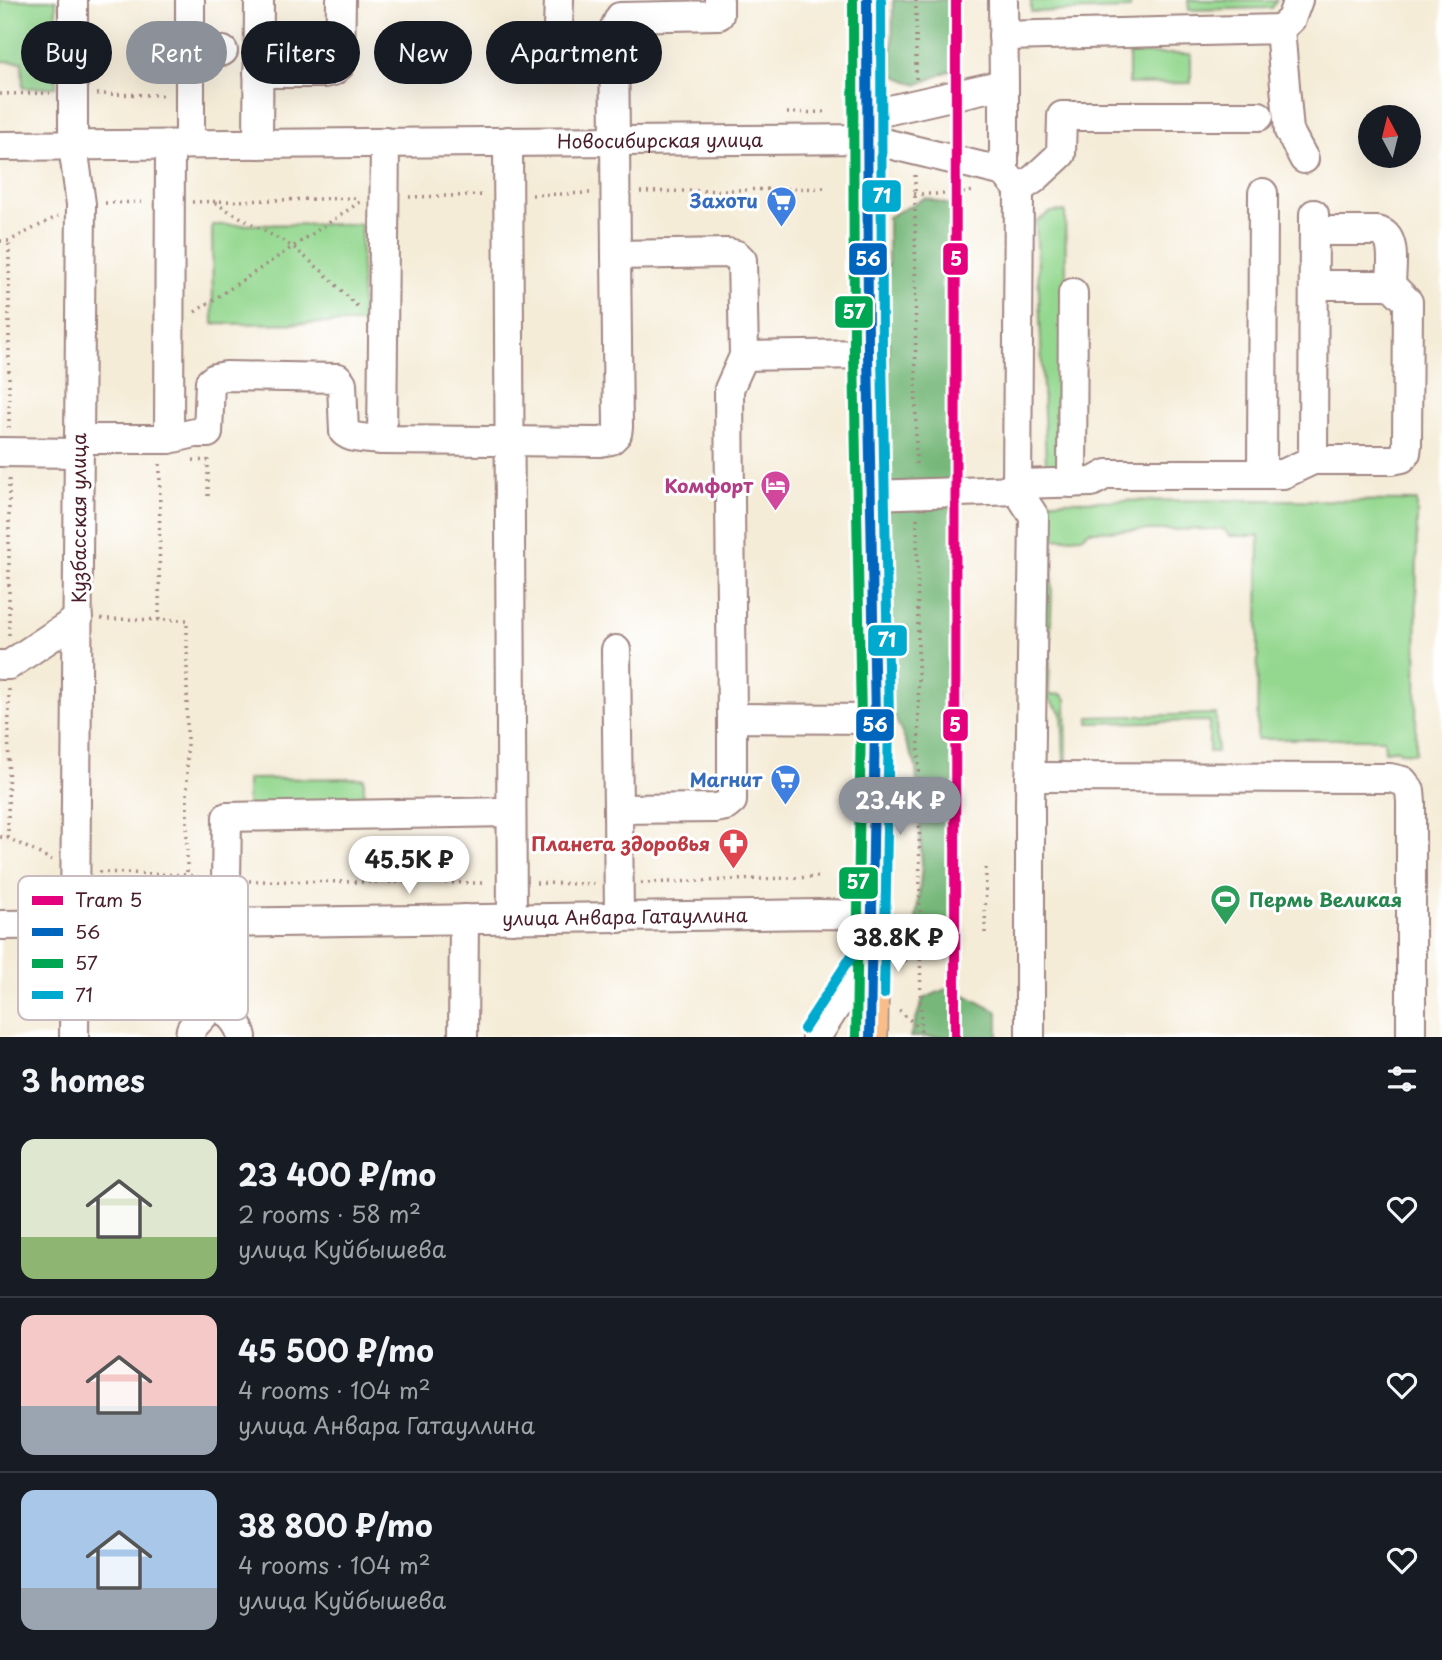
<!DOCTYPE html>
<meta charset="utf-8">
<style>
:root{--surface:#171b24;--page:#242831;--text:#f1f3f6;--muted:#9ea1a6;--line:#363941;--accent:#8c9099}
body{margin:0;font-family:"Playpen Sans",sans-serif;background:var(--page);color:var(--text);height:100vh;display:flex;flex-direction:column;font-size:26px;white-space:nowrap}
*{box-sizing:border-box;margin:0}
p{font-size:23px;color:var(--muted)}
.icon{flex:none;width:38px;height:38px;fill:none;stroke:currentColor;stroke-width:2;stroke-linecap:round;stroke-linejoin:round}
.map{position:relative;height:1037px;overflow:hidden}
.side{display:flex;flex-direction:column;background:var(--surface);flex:1}
.side>*{flex:none}
.top-card{position:absolute;left:21px;top:21px;width:700px;height:63px;display:flex;gap:14px}
.needle{width:46px;rotate:353deg}
.controls{position:absolute;left:1358px;top:105px;display:grid;gap:14px}
.controls a{display:grid;place-items:center;width:63px;height:63px;border-radius:50%;background:var(--surface);box-shadow:0 7px 28px #0002;font-size:35px}
.price{position:absolute;translate:-50% -60px;padding:0 16px;border-radius:24px;background:#fff;color:#222;font-size:23px;line-height:46px;filter:drop-shadow(0 2px 4px #0008)}
.price::after{content:'';position:absolute;left:50%;top:42px;width:21px;height:16px;margin-left:-10px;background:inherit;clip-path:polygon(0 0,100% 0,50% 100%)}
.price.active{background:var(--accent);color:#fff}
ul{padding:0;list-style:none}
li{display:flex;align-items:center;gap:21px;height:175px;padding:0 21px}
li+li{border-top:2px solid var(--line)}
li span{display:grid;place-items:center;flex:none;width:196px;height:140px;border-radius:14px;color:#555}
li>.icon{margin-inline-start:auto}
span .icon{width:84px;height:84px;fill:#fffc;stroke-width:1}
li b{font-size:30px}
h2{display:flex;justify-content:space-between;align-items:center;height:84px;padding:0 21px;font-size:30px}
.tag{padding:0 24px;border-radius:32px;background:var(--surface);box-shadow:0 7px 28px #0002;font-size:24px;line-height:63px}
.tag.active{background:var(--accent);color:#fff}
.map>svg:first-child{display:block}
.green{fill:#94d890;stroke:#6f7c5e;stroke-width:2}
.forest{fill:#77b87a;stroke:#606c52;stroke-width:2}
.lines{fill:none;stroke-linecap:round;stroke-linejoin:round}
.minor-casing{stroke:#a08682;stroke-width:32}
.major-casing{stroke:#a08682;stroke-width:38}
.path{stroke:#a08682;stroke-width:3.5;stroke-dasharray:2 5;stroke-linecap:butt}
.minor{stroke:#fff;stroke-width:28}
.major{stroke:#f8bd89;stroke-width:35}
.bus-1-casing{stroke:#fff;stroke-width:16}
.bus-2-casing{stroke:#fff;stroke-width:16}
.bus-3-casing{stroke:#fff;stroke-width:16}
.bus-1{stroke:#0065bd;stroke-width:10}
.bus-2{stroke:#00a651;stroke-width:10}
.bus-3{stroke:#00a9ce;stroke-width:10}
.tram-1-casing{stroke:#fff;stroke-width:16}
.tram-1{stroke:#e5007d;stroke-width:10}
.labels{text-anchor:middle;stroke-width:6;stroke-linejoin:round;paint-order:stroke}
.street-label{font-size:19px;fill:#4a1f2b;stroke:#fff}
.shop-label{font-size:19px;font-weight:bold;fill:#366cbe;stroke:#fff;text-anchor:end}
.hotel-label{font-size:19px;font-weight:bold;fill:#b23c85;stroke:#fff;text-anchor:end}
.health-label{font-size:19px;font-weight:bold;fill:#be3a42;stroke:#fff;text-anchor:end}
.leisure-label{font-size:19px;font-weight:bold;fill:#27864d;stroke:#fff;text-anchor:start}
.key{fill:#fff;stroke:#c9bcbf;stroke-width:2}
.key-label{font-size:19px;fill:#4a1f2b}
.line-badge{stroke:#fff;stroke-width:2.5}
.badge-label{font-size:19px;text-anchor:middle;font-weight:bold;fill:#fff}
</style>
<div class="map">
<svg width="1442" height="1037" viewBox="0 0 1442 1037">
<rect width="100%" height="100%" fill="#fff"/>
<filter id="ink" filterUnits="userSpaceOnUse"><feTurbulence type="fractalNoise" baseFrequency=".0143" numOctaves="2"/><feDisplacementMap in="SourceGraphic" scale="14" xChannelSelector="R" yChannelSelector="G"/><feConvolveMatrix kernelMatrix="1 2 1 2 8 2 1 2 1" color-interpolation-filters="sRGB"/></filter>
<filter id="wash" filterUnits="userSpaceOnUse"><feTurbulence type="fractalNoise" baseFrequency=".00686" numOctaves="4" result="noise"/><feDisplacementMap in="SourceGraphic" scale="28" xChannelSelector="R" yChannelSelector="G"/><feGaussianBlur stdDeviation="1.57" result="paint"/><feColorMatrix in="noise" values="0 0 0 0 0 0 0 0 0 0 0 0 0 0 0 0 0 1.4 0 .05"/><feComposite in="paint" operator="in"/></filter>
<g filter="url(#wash)">
<rect width="100%" height="100%" fill="#f5ecd8"/>
<path class="green" d="M0,0H56V87L23,88L22,62L0,61Z
M1031,0H1130V9L1031,12Z
M1188,0H1277L1272,8L1189,10Z
M1129,54H1191V83L1129,84Z
M1065,211L1068,392L1064,457L1050,478L1046,463L1036,222L1051,212Z
M361,224L362,323L213,324L212,225Z
M1270,500L1417,501L1416,753L1400,752L1397,749L1385,751L1384,739H1257L1259,536H1229L1224,529L1089,531L1082,537L1053,539L1049,692L1051,695L1061,694L1066,699L1067,761H1064L1062,713L1043,693V624L1045,501Z
M1216,714L1217,752H1209V721L1089,723V717Z
M364,778V808L247,809V779Z"/>
<path class="forest" d="M893,0H953L954,69L917,85L892,74Z
M925,198L953,206L955,929L915,930L922,865L916,766L889,703L888,217Z
M950,987L998,1012V1037H910L923,999Z"/>
</g>
<g filter="url(#ink)">
<g class="lines">
<defs>
<g id="minor">
<path d="M73,0V146L81,204L74,1037"/>
<path d="M719,0V15L620,17L614,29L616,255L728,253L737,255L742,260L744,356L729,389L732,718"/>
<path d="M1003,0L1004,84"/>
<path d="M558,27L559,0"/>
<path d="M1280,29L1291,19L1298,0"/>
<path d="M1003,36L1280,29L1289,131L1304,159"/>
<path d="M190,52L223,51"/>
<path d="M258,73H324L333,71L340,65L341,0"/>
<path d="M868,115L1004,84V172"/>
<path d="M508,141L512,919"/>
<path d="M385,142L382,440L600,442L611,440L617,434L618,427L616,255"/>
<path d="M190,144V0"/>
<path d="M258,144L259,0"/>
<path id="s1" d="M0,146L868,139L1004,172L1019,189L1034,179L1061,154L1062,116H1259"/>
<path d="M1019,189L1017,490L1034,516L1030,804V1037"/>
<path d="M1314,285H1391"/>
<path d="M744,356L868,354"/>
<path d="M79,439H169L195,433H208L210,382L215,378L226,376L338,378L342,383L344,432C353,440 370,438 382,440"/>
<path d="M169,439L170,145"/>
<path d="M0,452L79,453"/>
<path d="M1313,460L1314,214"/>
<path d="M1262,474L1263,193"/>
<path d="M1072,483L1073,293"/>
<path d="M1017,484L1092,482L1107,474H1283L1313,460H1392L1402,458L1406,453L1407,445L1408,302L1391,285C1391,268 1398,235 1377,231H1314"/>
<path d="M872,495L1017,490"/>
<path d="M616,650L618,809"/>
<path d="M0,665H9L78,619"/>
<path d="M1030,777L1390,778L1403,781L1410,790L1411,802V1037"/>
<path d="M619,918L618,809L715,808L726,806L732,801V718L875,719"/>
<path id="s2" d="M0,925L217,923L819,914L871,915"/>
<path d="M216,1002C227,1013 239,1022 242,1037"/>
<path d="M190,1037L191,1029L216,1002L217,923L226,881L227,817L510,812"/>
<path d="M463,1037L464,919"/>
<path d="M816,1037L870,954"/>
</g>
<path id="major" d="M867,0L868,354L875,719L870,1037"/>
</defs>
<use href="#minor" class="minor-casing"/>
<use href="#major" class="major-casing"/>
<path class="path" d="M916,79V0
M0,94L50,93
M97,94L166,95
M787,113L827,112
M915,175L916,468
M640,192L827,188
M914,194H956L975,191
M532,195L591,193
M409,197L486,195
M192,202L360,198
M105,203L146,202
M215,203L293,247L322,271L358,307
M0,241H9L58,216
M195,312L360,202
M9,428V241
M193,460L208,461
M208,496V456
M917,518L921,1037
M101,619L187,620V875
M159,620L160,462
M9,635V474
M0,837L8,838L52,860
M8,838L9,688
M950,843V891
M99,872L187,875L203,878
M249,881L486,883
M536,883L595,884
M641,883L819,877
M985,933L986,867
M900,966L919,946
M899,1010L921,1030"/>
<use href="#minor" class="minor"/>
<use href="#major" class="major"/>
<defs>
<path id="bus-1" d="M867,0L868,354L875,719L870,1037"/>
<path id="bus-2" d="M853,0L854,354L861,719L856,1037"/>
<path id="bus-3" d="M881,0L882,354L889,719L884,994
M804,1029L858,946"/>
</defs>
<use href="#bus-1" class="bus-1-casing"/>
<use href="#bus-2" class="bus-2-casing"/>
<use href="#bus-3" class="bus-3-casing"/>
<use href="#bus-1" class="bus-1"/>
<use href="#bus-2" class="bus-2"/>
<use href="#bus-3" class="bus-3"/>
<defs>
<path id="tram-1" d="M955,1037L956,0"/>
</defs>
<use href="#tram-1" class="tram-1-casing"/>
<use href="#tram-1" class="tram-1"/>
</g>
</g>
<defs>
<symbol id="supermarket-pin" viewBox="-11 -11 22 30"><path d="M0 17L-7.5 6A9.5 9.5 0 1 1 7.5 6Z" fill="#3f7fe0" stroke="#fff"/><path d="M-6-5.5h2.5l.6 2H6L4.5 2H-2.5L-4.4-4H-6ZM-1.5 3.2a1.3 1.3 0 1 0 .1 0ZM3 3.2a1.3 1.3 0 1 0 .1 0Z" fill="#fff"/></symbol>
<symbol id="hotel-pin" viewBox="-11 -11 22 30"><path d="M0 17L-7.5 6A9.5 9.5 0 1 1 7.5 6Z" fill="#d1479c" stroke="#fff"/><path d="M-6-4.5h1.5V1H6V5H4.5V3h-9V5H-6ZM-4 0a1.8 1.8 0 1 1 3.6 0ZM.5 0V-2.5h3Q6-2.5 6 0Z" fill="#fff"/></symbol>
<symbol id="pharmacy-pin" viewBox="-11 -11 22 30"><path d="M0 17L-7.5 6A9.5 9.5 0 1 1 7.5 6Z" fill="#e0444e" stroke="#fff"/><path d="M-2-6h4v4h4v4h-4v4h-4v-4h-4v-4h4Z" fill="#fff"/></symbol>
<symbol id="stadium-pin" viewBox="-11 -11 22 30"><path d="M0 17L-7.5 6A9.5 9.5 0 1 1 7.5 6Z" fill="#2e9e5b" stroke="#fff"/><path d="M0-5a6.5 5 0 1 0 0 10a6.5 5 0 1 0 0-10ZM-3.5-1.8h7v3.6h-7Z" fill="#fff"/></symbol>
</defs>
<g fill-rule="evenodd">
<use href="#supermarket-pin" x="764" y="184" width="35" height="47"/>
<use href="#hotel-pin" x="758" y="468" width="35" height="47"/>
<use href="#supermarket-pin" x="768" y="762" width="35" height="47"/>
<use href="#pharmacy-pin" x="716" y="826" width="35" height="47"/>
<use href="#stadium-pin" x="1208" y="882" width="35" height="47"/>
</g>
<g class="labels">
<g class="street-label">
<text dy="7" stroke="none"><textPath href="#s1" startOffset="660">Новосибирская улица</textPath></text>
<text transform="translate(79 518) rotate(-90)" y="7">Кузбасская улица</text>
<text dy="7" stroke="none"><textPath href="#s2" startOffset="625">улица Анвара Гатауллина</textPath></text>
</g>
<g class="shop-label">
<text x="758" y="208">Захоти</text>
<text x="762" y="787">Магнит</text>
</g>
<g class="hotel-label">
<text x="753" y="493">Комфорт</text>
</g>
<g class="health-label">
<text x="710" y="851">Планета здоровья</text>
</g>
<g class="leisure-label">
<text x="1249" y="907">Пермь Великая</text>
</g>
</g>
<rect x="18" y="876" width="230" height="144" rx="10" class="key"/>
<rect x="32" y="896" width="31" height="9" fill="#e5007d"/>
<rect x="32" y="928" width="31" height="8" fill="#0065bd"/>
<rect x="32" y="959" width="31" height="9" fill="#00a651"/>
<rect x="32" y="991" width="31" height="8" fill="#00a9ce"/>
<g class="key-label">
<text x="75" y="907">Tram 5</text>
<text x="75" y="939">56</text>
<text x="75" y="970">57</text>
<text x="75" y="1002">71</text>
</g>
<g class="line-badge">
<rect x="861" y="179" width="41" height="34" rx="7" fill="#00a9ce"/>
<rect x="942" y="242" width="27" height="34" rx="7" fill="#e5007d"/>
<rect x="848" y="242" width="40" height="34" rx="7" fill="#0065bd"/>
<rect x="834" y="295" width="40" height="34" rx="7" fill="#00a651"/>
<rect x="867" y="624" width="41" height="33" rx="7" fill="#00a9ce"/>
<rect x="942" y="708" width="27" height="34" rx="7" fill="#e5007d"/>
<rect x="855" y="708" width="40" height="34" rx="7" fill="#0065bd"/>
<rect x="838" y="866" width="41" height="34" rx="7" fill="#00a651"/>
</g>
<g class="badge-label">
<text x="882" y="203">71</text>
<text x="956" y="266">5</text>
<text x="868" y="266">56</text>
<text x="854" y="319">57</text>
<text x="887" y="647">71</text>
<text x="955" y="732">5</text>
<text x="875" y="732">56</text>
<text x="858" y="889">57</text>
</g>
</svg>
<div class="controls">
<a><svg class="needle" viewBox="-14 -14 28 28"><path d="M0-13l5 13h-10z" fill="#e53935"/><path d="M0 13l5-13h-10z" fill="#9ea1a6"/></svg></a>
</div>
<b class="price active" style="left:900px;top:837px">23.4K ₽</b>
<b class="price" style="left:409px;top:896px">45.5K ₽</b>
<b class="price" style="left:898px;top:974px">38.8K ₽</b>
<div class="top-card">
<a class="tag">Buy</a>
<a class="tag active">Rent</a>
<a class="tag">Filters</a>
<a class="tag">New</a>
<a class="tag">Apartment</a>
</div>
</div>
<section class="side">
<h2>3 homes<svg class="icon" aria-label="filters" viewBox="0 0 24 24"><path d="M4 7h16M4 17h16"/><circle cx="9" cy="7" r="2"/><circle cx="15" cy="17" r="2"/></svg></h2>
<ul>
<li><span style="background:linear-gradient(#dfe7d0 70%,#8fb573 0)"><svg class="icon" aria-label="home" viewBox="0 0 24 24"><path d="M3 11l9-7 9 7M6 9v11h12V9"/></svg></span><div><b>23 400 ₽/mo</b><p>2 rooms · 58 m²</p><p>улица Куйбышева</p></div><svg class="icon" aria-label="heart" viewBox="0 0 24 24"><path d="M12 20l-8-8c-3-5 5-10 8-4 3-6 11-1 8 4z"/></svg></li>
<li><span style="background:linear-gradient(#f6c9c9 65%,#9aa5b1 0)"><svg class="icon" aria-label="home" viewBox="0 0 24 24"><path d="M3 11l9-7 9 7M6 9v11h12V9"/></svg></span><div><b>45 500 ₽/mo</b><p>4 rooms · 104 m²</p><p>улица Анвара Гатауллина</p></div><svg class="icon" aria-label="heart" viewBox="0 0 24 24"><path d="M12 20l-8-8c-3-5 5-10 8-4 3-6 11-1 8 4z"/></svg></li>
<li><span style="background:linear-gradient(#a9c7e8 70%,#9aa5b1 0)"><svg class="icon" aria-label="home" viewBox="0 0 24 24"><path d="M3 11l9-7 9 7M6 9v11h12V9"/></svg></span><div><b>38 800 ₽/mo</b><p>4 rooms · 104 m²</p><p>улица Куйбышева</p></div><svg class="icon" aria-label="heart" viewBox="0 0 24 24"><path d="M12 20l-8-8c-3-5 5-10 8-4 3-6 11-1 8 4z"/></svg></li>
</ul>
</section>
